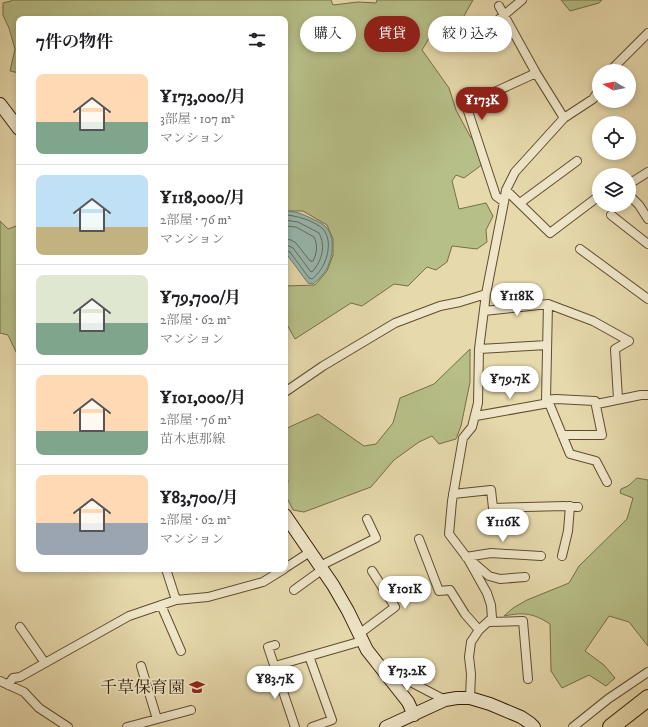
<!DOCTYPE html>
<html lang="ja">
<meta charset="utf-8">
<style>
:root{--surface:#fff;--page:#f6f6f6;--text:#202124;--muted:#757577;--line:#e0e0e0;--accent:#8f2418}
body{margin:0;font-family:"IM FELL DW Pica","Noto Serif JP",serif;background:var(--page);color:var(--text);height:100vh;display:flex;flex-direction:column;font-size:15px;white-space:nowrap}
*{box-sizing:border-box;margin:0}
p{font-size:13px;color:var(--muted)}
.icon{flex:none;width:22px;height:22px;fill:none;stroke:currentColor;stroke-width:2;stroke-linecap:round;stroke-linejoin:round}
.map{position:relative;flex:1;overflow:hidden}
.sheet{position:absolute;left:16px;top:16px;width:272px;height:556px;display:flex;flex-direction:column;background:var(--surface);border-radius:8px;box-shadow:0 2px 6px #0003}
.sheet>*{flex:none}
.top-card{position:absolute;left:300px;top:16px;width:288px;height:36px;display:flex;gap:8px}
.needle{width:26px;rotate:280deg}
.buttons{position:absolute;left:592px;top:64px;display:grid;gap:8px}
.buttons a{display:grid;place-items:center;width:44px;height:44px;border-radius:50%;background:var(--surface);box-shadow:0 2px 6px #0003;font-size:20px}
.price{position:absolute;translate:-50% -34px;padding:0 9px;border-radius:14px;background:#fff;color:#222;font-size:13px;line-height:26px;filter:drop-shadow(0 1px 2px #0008)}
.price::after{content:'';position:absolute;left:50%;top:24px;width:12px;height:9px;margin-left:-6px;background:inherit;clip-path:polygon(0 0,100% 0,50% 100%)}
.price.active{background:var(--accent);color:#fff}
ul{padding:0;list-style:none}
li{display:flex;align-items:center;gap:12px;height:100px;padding:0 20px}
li+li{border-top:1px solid var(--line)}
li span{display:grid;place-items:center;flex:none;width:112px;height:80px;border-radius:8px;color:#555}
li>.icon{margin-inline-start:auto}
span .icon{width:48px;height:48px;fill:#fffc;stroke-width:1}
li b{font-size:17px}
h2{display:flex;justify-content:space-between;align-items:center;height:48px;padding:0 20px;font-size:17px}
.tag{padding:0 14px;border-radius:18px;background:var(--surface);box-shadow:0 2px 6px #0003;font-size:14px;line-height:36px}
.tag.active{background:var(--accent);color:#fff}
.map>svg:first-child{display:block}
.green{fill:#b7bf88;stroke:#766e46}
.water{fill:#97b9b0;stroke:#707b6b}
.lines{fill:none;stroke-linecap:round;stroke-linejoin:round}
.shore{stroke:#666b5a;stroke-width:1}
.minor-casing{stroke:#614c2e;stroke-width:10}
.secondary-casing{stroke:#351d04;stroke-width:14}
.motorway-casing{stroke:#351d04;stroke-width:18}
.minor{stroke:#efe6c9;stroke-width:8}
.secondary{stroke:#efe6c9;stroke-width:12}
.motorway{stroke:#e6d9ac;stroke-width:16}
.labels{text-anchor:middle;stroke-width:3.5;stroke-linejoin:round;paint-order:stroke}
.poi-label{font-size:17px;fill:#351d04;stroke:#efe6c9;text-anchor:end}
</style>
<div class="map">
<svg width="648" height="727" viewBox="0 0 648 727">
<rect width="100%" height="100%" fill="#e6d9ac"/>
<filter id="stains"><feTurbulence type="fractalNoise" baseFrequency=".005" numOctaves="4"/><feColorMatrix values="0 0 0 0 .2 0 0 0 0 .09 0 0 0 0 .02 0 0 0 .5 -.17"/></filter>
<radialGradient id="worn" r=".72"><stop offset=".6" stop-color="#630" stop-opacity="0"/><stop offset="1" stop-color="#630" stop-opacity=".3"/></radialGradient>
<path class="green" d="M12,0H331L333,5L358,2L376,3L377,0H473L447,46L433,32L422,50L449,88L456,110L471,138L476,140L483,164L464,178L456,175L452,181L459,209L486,203L493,216L486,230L487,242L477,249L452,246L447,262L436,270L427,267L408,286L394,284L362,306L351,303L295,339L285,321V286L315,285L327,271L333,255V239L327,225L303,211H285V19H19V73L10,71L15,49L9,28L3,15V3L11,1Z
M561,0H602L599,3L570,11Z
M0,221L8,229L19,225V358L8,335L0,333Z
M470,349V382L461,426L456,439L439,444L432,436L419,442L394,460L371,487L304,512L293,510L286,496L288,480L285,476V429L318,414L364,446L376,444L393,423L400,398L434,384Z
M637,478L648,480V646L629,622L609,616L585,651L604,665L615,678L606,686L589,675L562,688L551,671L550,624C533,613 524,612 504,616L513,608L527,600L569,583L579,566L627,519L633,498L620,493L621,489L628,486Z"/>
<path class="water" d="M285,211C298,211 306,216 317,221C319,222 323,224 325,226C336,236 333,258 326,270C323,275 318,280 313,284L308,283L285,252Z"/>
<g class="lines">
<path class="shore" d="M285,215C295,215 315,221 323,229C335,243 325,270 312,279L309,278L290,252L285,250
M285,220L298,222L319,233C326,246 322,260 313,271L311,272L293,248L289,246L285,245
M285,226L296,227L314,237C318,245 317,253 313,261H310L296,243L291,240L285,239"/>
<defs>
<path id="minor" d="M499,6L536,73L564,118
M473,41L522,0
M610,71L648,33
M629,184L648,172
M506,190L550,233L599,196
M629,195L639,205L648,219
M504,202L496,196L466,105L536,73
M520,203L577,161
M611,215L648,244
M580,249L648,299
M548,304L546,400L549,403L570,454L596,461L607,482
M484,311L548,304L593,321L629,341
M479,349L547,345
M285,392L323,366L395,323L440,306L460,302L486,294
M618,399L615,349L629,341
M546,400L556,399L595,401L602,435H562
M597,404L641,395H648
M476,416L549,403
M453,494L491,490L493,508L564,506L578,507
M419,539L439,591L450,590L465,614L479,630
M562,556L568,531L570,506
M466,557L491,553L541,556
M468,558L489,576L500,579L525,577
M320,566L376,538L367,519
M285,568L310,552
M166,569L176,600
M294,590L323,569
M161,605L181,651
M489,622L523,621L528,679
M20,627L45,663
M359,634L395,607L372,571
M275,645L268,647L295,727
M309,656L332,720L312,727
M381,665L388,668L403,678L445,700
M141,666L157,719
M275,666L362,641
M0,681L24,692L39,708L68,727
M8,685L13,678L20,677L129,616L176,600L208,597L263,582L284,569
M470,698L471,674L469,657L471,642L479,630L492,618L491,605L487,593L468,559L449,534L452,501L463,438L472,427L478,403L479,349L486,294L504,202L506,190L515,172L564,118L593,99L599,90
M127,727L191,710
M573,727L608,699L648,672"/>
<path id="secondary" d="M0,104L19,129
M285,515L333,585L348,611L367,650L408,702L414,715
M386,727L445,700L457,698H470L490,704L521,717L530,723L534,727"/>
<path id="motorway" d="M611,727L648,698"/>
</defs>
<use href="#minor" class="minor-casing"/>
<use href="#secondary" class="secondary-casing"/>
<use href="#motorway" class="motorway-casing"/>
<use href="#minor" class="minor"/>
<use href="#secondary" class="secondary"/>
<use href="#motorway" class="motorway"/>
</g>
<defs>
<symbol id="school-bare" viewBox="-9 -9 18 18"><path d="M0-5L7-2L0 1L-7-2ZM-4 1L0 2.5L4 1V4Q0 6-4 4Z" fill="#8f2418" stroke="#efe6c9" stroke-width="2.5" paint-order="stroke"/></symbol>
</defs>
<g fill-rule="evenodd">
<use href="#school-bare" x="186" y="676" width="22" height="22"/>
</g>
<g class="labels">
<g class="poi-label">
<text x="185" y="693">千草保育園</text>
</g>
</g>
<rect width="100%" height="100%" filter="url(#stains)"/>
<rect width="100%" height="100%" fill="url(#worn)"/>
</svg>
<div class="buttons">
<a><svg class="needle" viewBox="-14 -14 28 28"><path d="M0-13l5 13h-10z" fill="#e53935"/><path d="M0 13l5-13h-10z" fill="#757577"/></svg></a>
<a><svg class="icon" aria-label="locate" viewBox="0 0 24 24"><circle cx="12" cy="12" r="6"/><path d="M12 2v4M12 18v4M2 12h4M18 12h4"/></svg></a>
<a><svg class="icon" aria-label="layers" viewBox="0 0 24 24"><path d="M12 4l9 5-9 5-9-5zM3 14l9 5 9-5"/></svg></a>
</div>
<b class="price active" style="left:482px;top:121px">¥173K</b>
<b class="price" style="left:517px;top:317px">¥118K</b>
<b class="price" style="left:510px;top:400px">¥79.7K</b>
<b class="price" style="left:503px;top:543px">¥116K</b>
<b class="price" style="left:405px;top:610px">¥101K</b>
<b class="price" style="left:407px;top:692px">¥73.2K</b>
<b class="price" style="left:275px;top:700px">¥83.7K</b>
<div class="top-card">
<a class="tag">購入</a>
<a class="tag active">賃貸</a>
<a class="tag">絞り込み</a>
</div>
<section class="sheet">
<h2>7件の物件<svg class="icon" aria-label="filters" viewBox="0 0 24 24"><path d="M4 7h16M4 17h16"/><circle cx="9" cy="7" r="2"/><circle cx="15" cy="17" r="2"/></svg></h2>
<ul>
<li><span style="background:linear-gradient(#ffd9b3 60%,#7fa58c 0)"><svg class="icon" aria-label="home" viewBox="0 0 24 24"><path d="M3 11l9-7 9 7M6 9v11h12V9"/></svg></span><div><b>¥173,000/月</b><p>3部屋 · 107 m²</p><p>マンション</p></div></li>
<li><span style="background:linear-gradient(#bfe0f5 65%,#c2b280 0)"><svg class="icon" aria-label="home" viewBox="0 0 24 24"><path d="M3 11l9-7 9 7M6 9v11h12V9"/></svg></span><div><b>¥118,000/月</b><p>2部屋 · 76 m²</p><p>マンション</p></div></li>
<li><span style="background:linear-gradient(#dfe7d0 60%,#7fa58c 0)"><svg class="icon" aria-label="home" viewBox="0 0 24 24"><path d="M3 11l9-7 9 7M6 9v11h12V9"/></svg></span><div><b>¥79,700/月</b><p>2部屋 · 62 m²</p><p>マンション</p></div></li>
<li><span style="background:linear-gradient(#ffd9b3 70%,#7fa58c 0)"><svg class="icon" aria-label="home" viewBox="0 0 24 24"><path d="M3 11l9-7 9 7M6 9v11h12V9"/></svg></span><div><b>¥101,000/月</b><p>2部屋 · 76 m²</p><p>苗木恵那線</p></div></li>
<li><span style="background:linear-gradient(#ffd9b3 60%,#9aa5b1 0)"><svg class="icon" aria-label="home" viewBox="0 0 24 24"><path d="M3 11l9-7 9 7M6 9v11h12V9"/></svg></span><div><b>¥83,700/月</b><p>2部屋 · 62 m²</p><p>マンション</p></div></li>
</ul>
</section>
</div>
